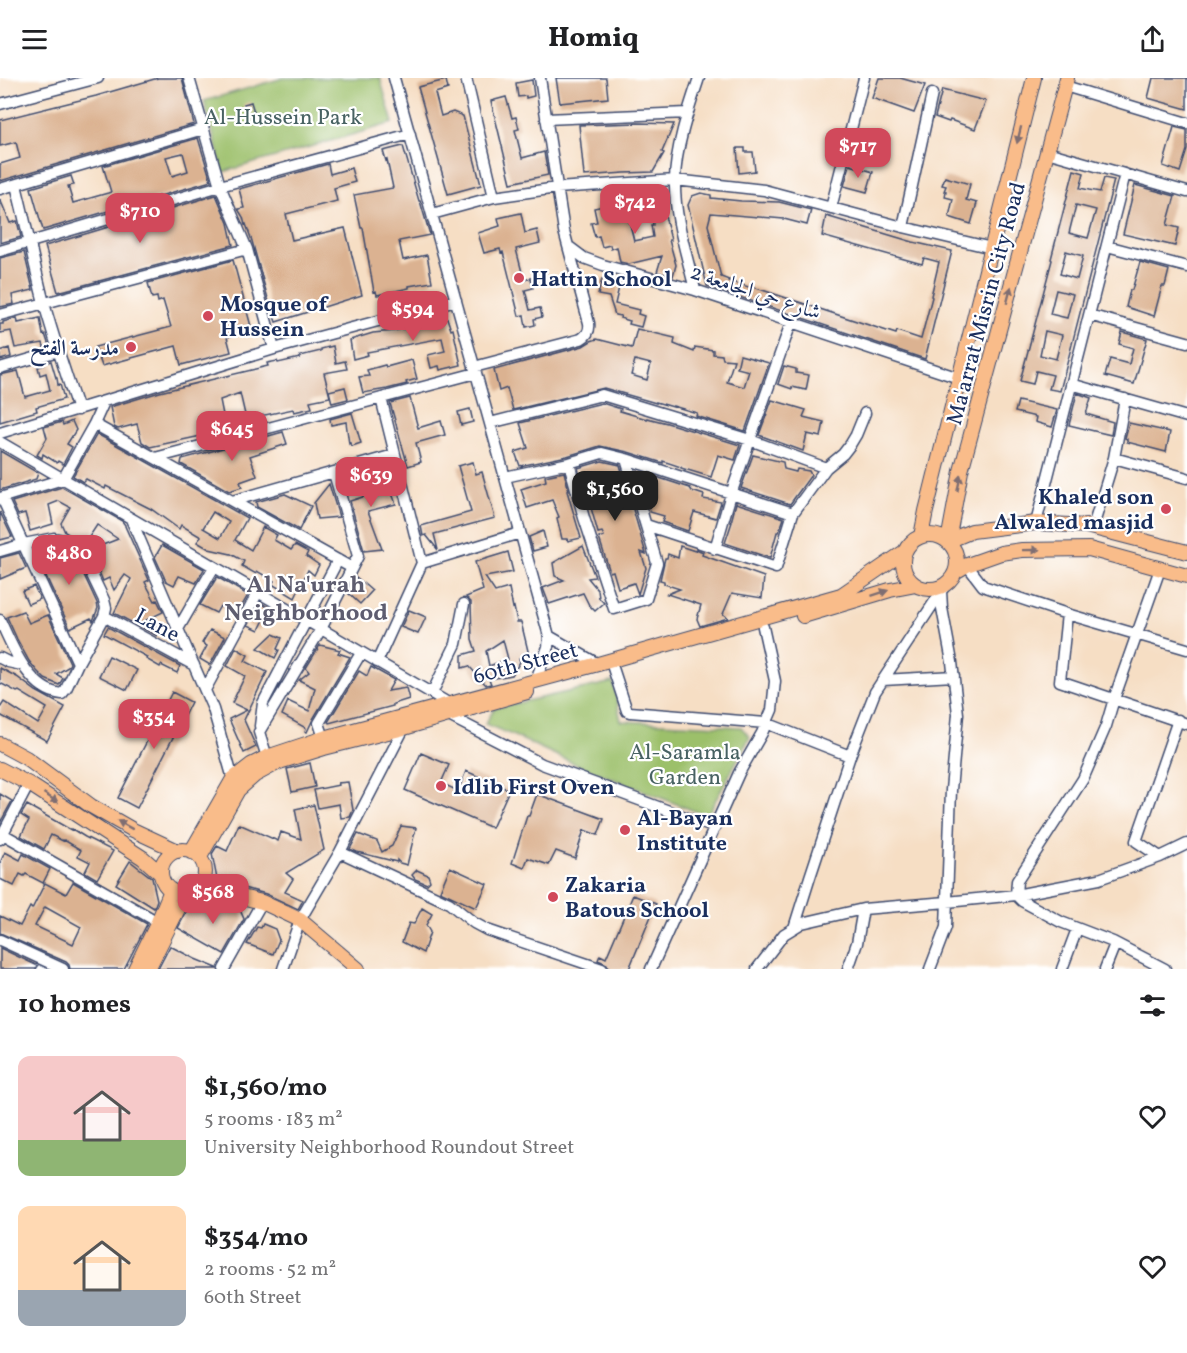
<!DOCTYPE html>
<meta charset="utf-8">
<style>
:root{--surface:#fff;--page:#f6f6f6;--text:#202124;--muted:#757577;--accent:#d1495b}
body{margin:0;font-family:Vollkorn,Amiri,serif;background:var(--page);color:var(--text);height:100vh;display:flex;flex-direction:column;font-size:22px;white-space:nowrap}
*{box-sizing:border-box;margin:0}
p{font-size:20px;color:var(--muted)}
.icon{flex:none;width:33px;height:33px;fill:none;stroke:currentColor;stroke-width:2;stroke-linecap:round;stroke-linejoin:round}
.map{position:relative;height:891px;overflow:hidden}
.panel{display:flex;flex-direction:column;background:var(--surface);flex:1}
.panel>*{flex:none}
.price{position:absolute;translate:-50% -51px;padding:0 14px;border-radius:12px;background:var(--accent);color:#fff;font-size:20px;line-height:39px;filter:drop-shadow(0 2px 3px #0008)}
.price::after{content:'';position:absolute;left:50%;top:36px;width:18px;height:14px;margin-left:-9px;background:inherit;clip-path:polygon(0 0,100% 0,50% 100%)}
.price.current{background:#222;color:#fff}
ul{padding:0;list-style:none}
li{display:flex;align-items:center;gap:18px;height:150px;padding:0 18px}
li span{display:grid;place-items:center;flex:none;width:168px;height:120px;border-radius:12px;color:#555}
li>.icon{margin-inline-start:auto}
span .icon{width:72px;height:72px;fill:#fffc;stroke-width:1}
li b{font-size:26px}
h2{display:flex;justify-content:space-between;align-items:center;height:72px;padding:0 18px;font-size:26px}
header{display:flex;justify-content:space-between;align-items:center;height:78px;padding:0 18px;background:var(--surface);font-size:27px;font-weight:800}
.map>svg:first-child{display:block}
.green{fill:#9cc06b;stroke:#5c7864;stroke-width:1.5}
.building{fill:#dbb291;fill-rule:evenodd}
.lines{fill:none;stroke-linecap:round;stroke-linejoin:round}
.minor-casing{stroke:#3c496d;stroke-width:13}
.major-casing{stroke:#3c496d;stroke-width:16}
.minor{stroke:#fff;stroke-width:10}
.major{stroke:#f9bc8a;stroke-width:14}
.oneway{fill:#7f6e72}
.poi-dot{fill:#d1495b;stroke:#fff;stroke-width:2}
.labels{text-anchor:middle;stroke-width:4.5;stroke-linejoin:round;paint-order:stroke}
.park-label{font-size:22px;fill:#486263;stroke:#fff}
.poi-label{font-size:22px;font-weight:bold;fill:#1b2f5e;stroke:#fff;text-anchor:start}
.street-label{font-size:22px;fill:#1b2f5e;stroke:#fff}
.neighbourhood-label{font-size:24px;font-weight:bold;fill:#5e5d70;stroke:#fff}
</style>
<header><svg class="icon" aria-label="menu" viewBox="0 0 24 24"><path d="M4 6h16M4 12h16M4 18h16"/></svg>Homiq<svg class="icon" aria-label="share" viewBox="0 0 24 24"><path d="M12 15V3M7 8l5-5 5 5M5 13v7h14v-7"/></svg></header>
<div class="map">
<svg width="1187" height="891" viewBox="0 0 1187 891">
<rect width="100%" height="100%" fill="#fff"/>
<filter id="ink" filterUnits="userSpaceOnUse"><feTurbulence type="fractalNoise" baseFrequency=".0167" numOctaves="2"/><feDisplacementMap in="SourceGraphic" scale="12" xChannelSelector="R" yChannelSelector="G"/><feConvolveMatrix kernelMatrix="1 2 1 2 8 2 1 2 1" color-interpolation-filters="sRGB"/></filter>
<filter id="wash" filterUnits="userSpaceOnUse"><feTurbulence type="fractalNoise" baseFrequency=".008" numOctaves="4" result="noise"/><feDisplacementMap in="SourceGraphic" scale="24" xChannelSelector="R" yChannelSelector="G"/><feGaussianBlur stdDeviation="1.35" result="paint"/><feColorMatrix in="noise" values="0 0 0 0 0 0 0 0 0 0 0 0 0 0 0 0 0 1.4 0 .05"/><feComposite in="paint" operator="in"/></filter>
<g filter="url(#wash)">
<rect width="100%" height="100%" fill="#f6dec4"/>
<path class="green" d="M283,0H380L393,45L223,94L204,23Z
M613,604L621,643L741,649L750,659L707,738L573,685L512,657L485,646L495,630Z"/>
<g id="blocks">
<path class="building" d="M158,0H182L194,46L0,103V86L20,80L16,64L0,68V42L96,18Z
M556,0H606L608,20L560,25Z
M879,0H900L925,7L914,35L872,20Z
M1153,0H1187V31L1148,20Z
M446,2L448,11L435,15L441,38L453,34L463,38L481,107L448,116L418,9Z
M532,2L534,18L526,20V18L518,19L516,5Z
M942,12L986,23L975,51L950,42L949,44L935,39Z
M506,19L512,40L516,39L519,51L515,52L522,80L544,74L548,97L511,105L491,23Z
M251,24L254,34L246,36L244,26Z
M638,45L674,46L662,74L664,75L653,94L624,95L584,98L579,47Z
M1174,49L1187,52V72L1180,94L1163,88Z
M198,60L211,103L43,152L31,110L71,98L74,107L68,108L73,125L108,115L111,114L103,88ZM183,75L188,93L172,98L166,79Z
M403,68L419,123H420L430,157L399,163L403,182L427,177L432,204L409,208V210L377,217L376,213L374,214L363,150H361L354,117L393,110L387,82L386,83L383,73Z
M737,70H745V74H753L755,93L739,95Z
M328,86L330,96L351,90L355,104L334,110L337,123L286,136L292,162L345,150L362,217L276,244L269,224L252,163L246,146L245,147L243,139L238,131L244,130L239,111Z
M850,87L873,94L867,114L844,108Z
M1074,92L1084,95L1080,110L1089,112L1100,114L1104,100L1114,102L1060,313L1049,311L1053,297L1036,293L1033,306L1020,303L1052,182L1051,181ZM1076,127L1096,132L1088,160L1069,155ZM1066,173L1083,178L1077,201L1060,196ZM1056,212L1073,216L1067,240L1050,236ZM1045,253L1062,257L1056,281L1040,277Z
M945,99L970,106L966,122L977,125L971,146L949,139L953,121L945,119L946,113H944L946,108L942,107Z
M1135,107L1175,118L1167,147L1179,150L1175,168L1123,156Z
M701,115L711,117V120L741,123L779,124L811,132L807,147L784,141L711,135L708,147L721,199L729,202L728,203L752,210L753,209L896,256L897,253L921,261L932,219L931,218L939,184L924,180L922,186L822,158L826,138L913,164L952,173L925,281L707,208L688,127L692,118Z
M216,117L228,145L233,167L58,214L45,168Z
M619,118L621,127L625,126L634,163L653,159L651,147H653L650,118L660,122L666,133L664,134L671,162H669L676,187L673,198L657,194L662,178L629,186L620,184L617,169L611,171L610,167L602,169L599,158L595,159L591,145L597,144L594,130L604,128L602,123Z
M0,121L10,145L17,143L21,159L0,165Z
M521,135L525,155L537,152L540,165L516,171L524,202L531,200L533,210L525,212L530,232L540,230L542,239L534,241L535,247L526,249L524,237L519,238L503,174L501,175L500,171L484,175L478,155L500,148L498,140Z
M24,174L33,212L12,217L14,226L0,229V180Z
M233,182L252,252L227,259L231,274L181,287L176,268L102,288L95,269L171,249L163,222L158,224L157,219L152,220L148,205Z
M1140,184L1169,192L1165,208H1162L1154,238L1126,229L1130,212H1132Z
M602,201L620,205L615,226L639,232L638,236L644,238L641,249L629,246L630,243L620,240L621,238L615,237L609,219L598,217Z
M17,240L18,245L40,240L43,257L45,256L49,268L44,269L43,265L15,270L11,253L0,255V246H3V244Z
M447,240L451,252L453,251L461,287L440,292L439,288L431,290L428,277L445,273L442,260L367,274L368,277L353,281L350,262L373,255L394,253Z
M637,251L675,260L674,266L694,274L695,269L713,272V276L722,277L723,281L734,282L727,304L744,309L749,293L737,290L740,277L769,285L745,353L696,338L697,335L673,328V329L656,324V325L604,310L513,332L507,310L499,313L494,292L583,268L591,263L597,261L632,270ZM635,282L651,286L647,302L631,297Z
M1122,254L1147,261L1134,306L1105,298L1110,281L1129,286L1133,270L1119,266Z
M333,268L336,285L345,283L347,291L324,295L330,319L310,323L312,330L294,334L293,331L246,341L240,315L220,322L224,342L241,338L243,349L207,359L210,356L150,369L142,364L137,346L118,351L114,349L110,329L160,314L268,288L267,285L277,283L278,285L300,280V278L321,273V271Z
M9,270L11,279L0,282V273Z
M412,282L417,301L406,304L407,306L387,311L363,315L359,299L369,298L367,292L385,287L386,289Z
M51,283L56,300H57L58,307L60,306L64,321L36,329L37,333L0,344V297L18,293L25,319L50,312L46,295L40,297L38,289L44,287V285Z
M784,288L796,291V295L809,297L806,312L792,309V311L778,306Z
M345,309L348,321L332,325L329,313Z
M1077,315L1091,320L1086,336L1113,344L1111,357L1069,347Z
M410,320L418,350L441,343L445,357L416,365L421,384L408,388L390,325Z
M772,322L806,332L803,339L824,344L821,359L807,356L803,373L759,357Z
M1018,323L1057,332L1052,349L1035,344L1036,339L1015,334Z
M602,325L621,331L620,333L647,341V340L667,345L740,367L735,382L718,377L711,399L681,390V389L663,383V385L628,374L600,368L567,378L520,388L515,374L528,370L520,345Z
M470,331L473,344L461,347L458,334Z
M352,335L361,365L352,368L350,365L349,366L346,344L331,347L330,341Z
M72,343L76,352L67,366L72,369L63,386L58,383L57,385L43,376L42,380L37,377L47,360L44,349L62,344L63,347Z
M1129,345L1170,354L1166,374L1127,364V361L1125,360Z
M283,354L287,366L250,378L257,398L240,404L242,409L229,413L181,386L182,381L246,364L248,369L266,363L265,359Z
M97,356L247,440L235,462L251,472L263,449L277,457L274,462L291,472L295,467L308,474L306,478L319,487L314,497L308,492L295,520L272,506L274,503L257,493L256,496L242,488L244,483L231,476L209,471L197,464L201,459L181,447L179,451L151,431L106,408L105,411L86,401L83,404L73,398ZM213,434L229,444L220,460L203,450Z
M0,373L38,395L36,401L0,412Z
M753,377L783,384L784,391L796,394L797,391L809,393L811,397L790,426L741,410Z
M602,383L620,387L646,476L641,474L646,490L638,516L634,505L618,510L613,493L610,494L599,460L604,458L602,454L598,455L585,408L583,409L578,390Z
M473,384L476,396L482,394L495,440L434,456L438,472L426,457L423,458L421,448L471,434L458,388Z
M383,391L396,426L368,433L382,471L364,473L350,423L385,412L360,406L358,398Z
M564,394L569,413H567L581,460L568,463L567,461H562L557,440L559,439L552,422L527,430L521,411L546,403L545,398Z
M644,395L690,410L692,413L704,417L703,421L721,424L716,440L694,434L688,453L662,444L664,438L650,434L644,404L640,403L639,398Z
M329,406L339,439L317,441L314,425Z
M62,409L122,443L125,447V448L149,502L145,504L155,523L157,522L163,534L144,543L160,551L157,558L114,535L131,501L125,497L114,512L109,500L103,503L97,489L102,488L95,470L118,461L97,447L84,467L78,462L65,454L61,445L70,429L59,423L49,427L53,446L30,453L25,435L18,437L12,424Z
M285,416L311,428L299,452L257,429L256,424Z
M736,425L784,440L779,454H777L770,480L725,465L732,444H731Z
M0,434L12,459L0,462Z
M543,453L547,469L533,473L529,459Z
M162,467L204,491L196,505L179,498L174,507L166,503L155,479Z
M52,468L58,484L65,471L76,480L97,525L98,530L93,543L91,540L70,550L34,472Z
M583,468L595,499L588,500L598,512L599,520L604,525L595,533L589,527L583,515L549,526L543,510L564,502L555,498L553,485Z
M680,468L695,473L696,471L703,474L702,477L764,499L762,520L732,515L723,536L728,540L700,548L697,541L701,527L667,516L680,511L664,506V503L660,502L665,480H667L668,476L678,480Z
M508,474L513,494L485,499L495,514L509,510L513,530L514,529L517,544H521L529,577L519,580L520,584L512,597L489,601L491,606L486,607L469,588L462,590V577L476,573L472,561L471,524L466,519L483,512L475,484ZM503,562L508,581L489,588L486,573Z
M19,475L26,490L0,501V480Z
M217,499L248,517L236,538L220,528L216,535L200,527Z
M356,499L372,513L360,526L348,515Z
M34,508L40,521L28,526L22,513Z
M261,525L275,533L274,534L269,532L259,552L248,547Z
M409,532L426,539L418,556L401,549Z
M23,533L29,545L48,537L70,585L68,589L56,596L63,600L59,607L45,601L37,593L29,583L17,561L7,539Z
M108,549L180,588L177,595L161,587L160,589L146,581L147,579L104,556Z
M210,552L225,559L210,587L200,581L207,568L202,565Z
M273,556L282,560L277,571L279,572L275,580L258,570Z
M320,567L340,572L338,575L350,579L313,641L307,654L305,653L306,650L282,637L288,623L309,633L315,610L299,602L309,594L306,590Z
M236,570L248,577L245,583L267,594L244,642L256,669L244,675L229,641L247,632L232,625L245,598L227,588Z
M109,578L137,592L127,612L99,598Z
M371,589L394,602L388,613L406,610L409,621L393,626V628L329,645L328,644L359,593L367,598Z
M0,590L17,599L36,613L65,629L47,663L0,637V630L4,624L38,646L47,630L19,613L17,614L0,605Z
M172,614L191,624L137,730L118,720Z
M421,675L449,687L441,705L458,713L466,693L509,712L492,750L405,712Z
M310,685L315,709L292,714L287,691Z
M348,704L353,732L350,739L341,740L339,726L318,730L314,712L339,707L338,705Z
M0,716L12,723L0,745Z
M537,716L604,741L598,757L584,752L575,780L556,773L549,787L528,780L524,790L512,785L527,738H529Z
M27,727L71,752L72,751L85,759L113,773L97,801L85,794L90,784L78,778L81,772L64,762L63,763L51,757L44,771L21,758L29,742L21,737Z
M314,727L324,772L286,795L293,801L285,814L303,822L298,831L266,816L240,809L217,801L212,776L217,768L227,773L239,746L278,763L281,754L301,761L295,731Z
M401,748L416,750L407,787L400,785L397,782V784L357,774L350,771L358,756L377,763L382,774L392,768Z
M5,774L20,782L23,776L50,791L43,805L26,796L24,798L20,796L14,808L0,801V785Z
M130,783L152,800L157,822L154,830L116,806Z
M450,789L487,806L476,830L440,813Z
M417,792L428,797L430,803L427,806L415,801L412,797Z
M73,804L147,846L124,891H70L69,887L66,884L0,855V838L20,848L30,829L32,831L45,805L66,816ZM45,829L81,849L73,866L35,848Z
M633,817L656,826L629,891H609L607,886L598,882L600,877L606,880Z
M207,824L240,832L244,841L224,876L178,850L188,831Z
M422,830L432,836L426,847L430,854L423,875L402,864L409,845L414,846Z
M263,846L275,851L279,862L273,876L247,866L257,849L261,850Z
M170,868L195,881L217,890V891H158Z
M0,870L38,888L36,891H0Z"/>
</g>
</g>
<g filter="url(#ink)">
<use href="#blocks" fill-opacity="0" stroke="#3c496d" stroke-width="1.5"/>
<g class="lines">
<defs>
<path id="minor" d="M189,0L220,108L247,171L274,271
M394,0L549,558L598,586
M466,0L494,119
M540,0L564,153L568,168L584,180L603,187L695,212L959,300
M1065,8L1187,45
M0,26L98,0
M546,41L687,35
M1047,74L1187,114
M16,107C26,146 34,186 44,225C54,261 66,297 78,332
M0,111L203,51
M831,130L864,0
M432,136L494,119L557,110L675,102L764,112L903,149L992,170
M903,149L932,16
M1107,168L1187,189
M0,173L220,108L410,56
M695,212C687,177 674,139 675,103C675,71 689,30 699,0
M0,237L247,171
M1089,237L1187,264
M474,289L581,261C588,257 590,252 589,245L568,168
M0,290L58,273
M1071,306L1187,339
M490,345L602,317L750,362L826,390
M94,346L352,490
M0,355L274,271L456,222
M0,364L450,626
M155,380L476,295
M1114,380L1187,400
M569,385L584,440L614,531L646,521L657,485L626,381
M505,399L569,385L602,375L626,381L793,435
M0,420L63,401L94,346L104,324
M2,420L78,585
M232,423L394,377
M131,441L178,551
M1036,445L1125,96
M646,447L776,490L793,435L826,390L843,376L850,367L856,357L865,335
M1093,449L1114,380L1125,321
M715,471L731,416L791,245
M0,473L24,466L54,460L64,462L74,468L82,476L104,522L106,530L104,538L78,585L66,611L62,616C29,613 12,568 0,542
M422,485L520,455
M967,487L983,508L1067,536L1187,571
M214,489L178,551L213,631L233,701
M1160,491L1114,621L1106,648L1083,701L1017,803L1016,817L1022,823L1061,844L1113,864L1165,891
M1067,536L1060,603L1187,646
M104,538L194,587
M0,580L8,584L22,587
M377,584L422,485L381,320
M613,590L627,633L630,634L766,645L850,678
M536,602L548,569L549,558
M883,602L954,598
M205,612L258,514
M432,615L456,566L464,526
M447,637L542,686L715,750
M260,648L263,625L338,482
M324,660L319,645L361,575
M267,679L259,654L321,551L358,478L334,395
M3,756L158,844
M0,761L29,706
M340,774L449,825L474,845L487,852L602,891
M1160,779L1136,763L1178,642
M794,850L810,799L850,678L875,614L941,514
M0,862L63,891
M224,891L262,824
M283,891L300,842L340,774L404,650
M651,891L739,695L762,655L772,632L775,603L763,549
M757,891L784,856L802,845L863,831L947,824L1016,817L1099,801L1160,779L1187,766
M848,891L857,865L863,831
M930,891L946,849L951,712L958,636L952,584L942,530L941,513L951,502
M1062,891L1077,851
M1105,891L1115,866"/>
<path id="major" d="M903 484a27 27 0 1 1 54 0a27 27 0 1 1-54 0Z
M921,458L926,433L1034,0
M948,463L961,393L1067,0
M948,463L972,453L1036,445L1086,448L1187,474
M955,494L967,487L1001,475L1022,472L1089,471L1187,498
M803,538L890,512L916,507
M0,666L26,680L91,728L133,752L178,773
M0,691L29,706L143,780L161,796
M161 794a22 22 0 1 1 44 0a22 22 0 1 1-44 0Z
M191,774L233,701L251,687L267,679L324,660L598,586L841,517L904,474
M200,779L238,712L255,697L279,684L324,670L404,650L527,614
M199,809L262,824L300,842L358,891
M135,891L158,844L171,812
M148,891L186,815"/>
</defs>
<use href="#minor" class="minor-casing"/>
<use href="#major" class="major-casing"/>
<use href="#minor" class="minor"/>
<use href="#major" class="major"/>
</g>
<defs><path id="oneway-solid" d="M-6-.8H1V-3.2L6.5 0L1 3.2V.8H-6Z" transform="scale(1.5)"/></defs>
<g class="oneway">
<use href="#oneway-solid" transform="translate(1019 57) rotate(104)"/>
<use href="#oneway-solid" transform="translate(1009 217) rotate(-75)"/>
<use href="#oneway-solid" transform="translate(959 405) rotate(-79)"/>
<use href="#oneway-solid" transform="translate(1031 472) rotate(-1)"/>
<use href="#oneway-solid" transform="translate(880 515) rotate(-18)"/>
<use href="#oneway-solid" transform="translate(51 720) rotate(33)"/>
<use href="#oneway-solid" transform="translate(125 747) rotate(-151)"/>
</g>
</g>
<g class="poi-dot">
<circle cx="519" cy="200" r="6"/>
<circle cx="208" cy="238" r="6"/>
<circle cx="131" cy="269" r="6"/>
<circle cx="1166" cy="431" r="6"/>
<circle cx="441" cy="708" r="6"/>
<circle cx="625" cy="752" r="6"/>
<circle cx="553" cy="819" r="6"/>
</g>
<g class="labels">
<g class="park-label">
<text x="283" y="46">Al-Hussein Park</text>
<text x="685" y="681">Al-Saramla<tspan x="685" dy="25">Garden</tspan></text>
</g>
<g class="poi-label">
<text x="531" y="208">Hattin School</text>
<text x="220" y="233">Mosque of<tspan x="220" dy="25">Hussein</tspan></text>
<text x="119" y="277" text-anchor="end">مدرسة الفتح</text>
<text x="1154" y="426" text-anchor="end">Khaled son<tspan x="1154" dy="25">Alwaled masjid</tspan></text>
<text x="453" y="716">Idlib First Oven</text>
<text x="637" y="747">Al-Bayan<tspan x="637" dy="25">Institute</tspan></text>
<text x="565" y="814">Zakaria<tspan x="565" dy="25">Batous School</tspan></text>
</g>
<g class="street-label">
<text transform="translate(756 213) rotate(18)" y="8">شارع حي الجامعة 2</text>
<text transform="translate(985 225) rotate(-75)" y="8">Ma'arrat Misrin City Road</text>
<text transform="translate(158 546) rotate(28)" y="8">Lane</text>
<text transform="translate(525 584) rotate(-15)" y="8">60th Street</text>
</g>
<g class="neighbourhood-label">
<text x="306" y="514">Al Na'urah<tspan x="306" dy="28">Neighborhood</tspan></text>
</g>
</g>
</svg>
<b class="price" style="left:858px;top:101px">$717</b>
<b class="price" style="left:635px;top:157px">$742</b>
<b class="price" style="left:140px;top:166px">$710</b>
<b class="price" style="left:413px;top:264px">$594</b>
<b class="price" style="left:232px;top:384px">$645</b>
<b class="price" style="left:371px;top:430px">$639</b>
<b class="price current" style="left:615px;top:444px">$1,560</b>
<b class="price" style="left:69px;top:508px">$480</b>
<b class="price" style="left:154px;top:672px">$354</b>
<b class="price" style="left:213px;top:847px">$568</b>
</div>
<section class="panel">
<h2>10 homes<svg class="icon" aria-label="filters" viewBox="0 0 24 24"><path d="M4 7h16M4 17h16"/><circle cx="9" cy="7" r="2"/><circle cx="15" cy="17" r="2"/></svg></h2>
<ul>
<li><span style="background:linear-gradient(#f6c9c9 70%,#8fb573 0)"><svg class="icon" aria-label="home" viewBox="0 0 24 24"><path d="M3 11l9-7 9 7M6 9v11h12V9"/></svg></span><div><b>$1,560/mo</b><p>5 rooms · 183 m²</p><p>University Neighborhood Roundout Street</p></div><svg class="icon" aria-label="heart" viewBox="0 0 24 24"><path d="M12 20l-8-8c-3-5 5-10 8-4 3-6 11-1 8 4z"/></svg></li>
<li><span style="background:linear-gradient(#ffd9b3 70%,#9aa5b1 0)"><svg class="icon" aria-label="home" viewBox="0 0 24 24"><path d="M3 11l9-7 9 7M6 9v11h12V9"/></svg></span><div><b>$354/mo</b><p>2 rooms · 52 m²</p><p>60th Street</p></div><svg class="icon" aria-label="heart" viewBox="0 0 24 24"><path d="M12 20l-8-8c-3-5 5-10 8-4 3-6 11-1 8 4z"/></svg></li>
</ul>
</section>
